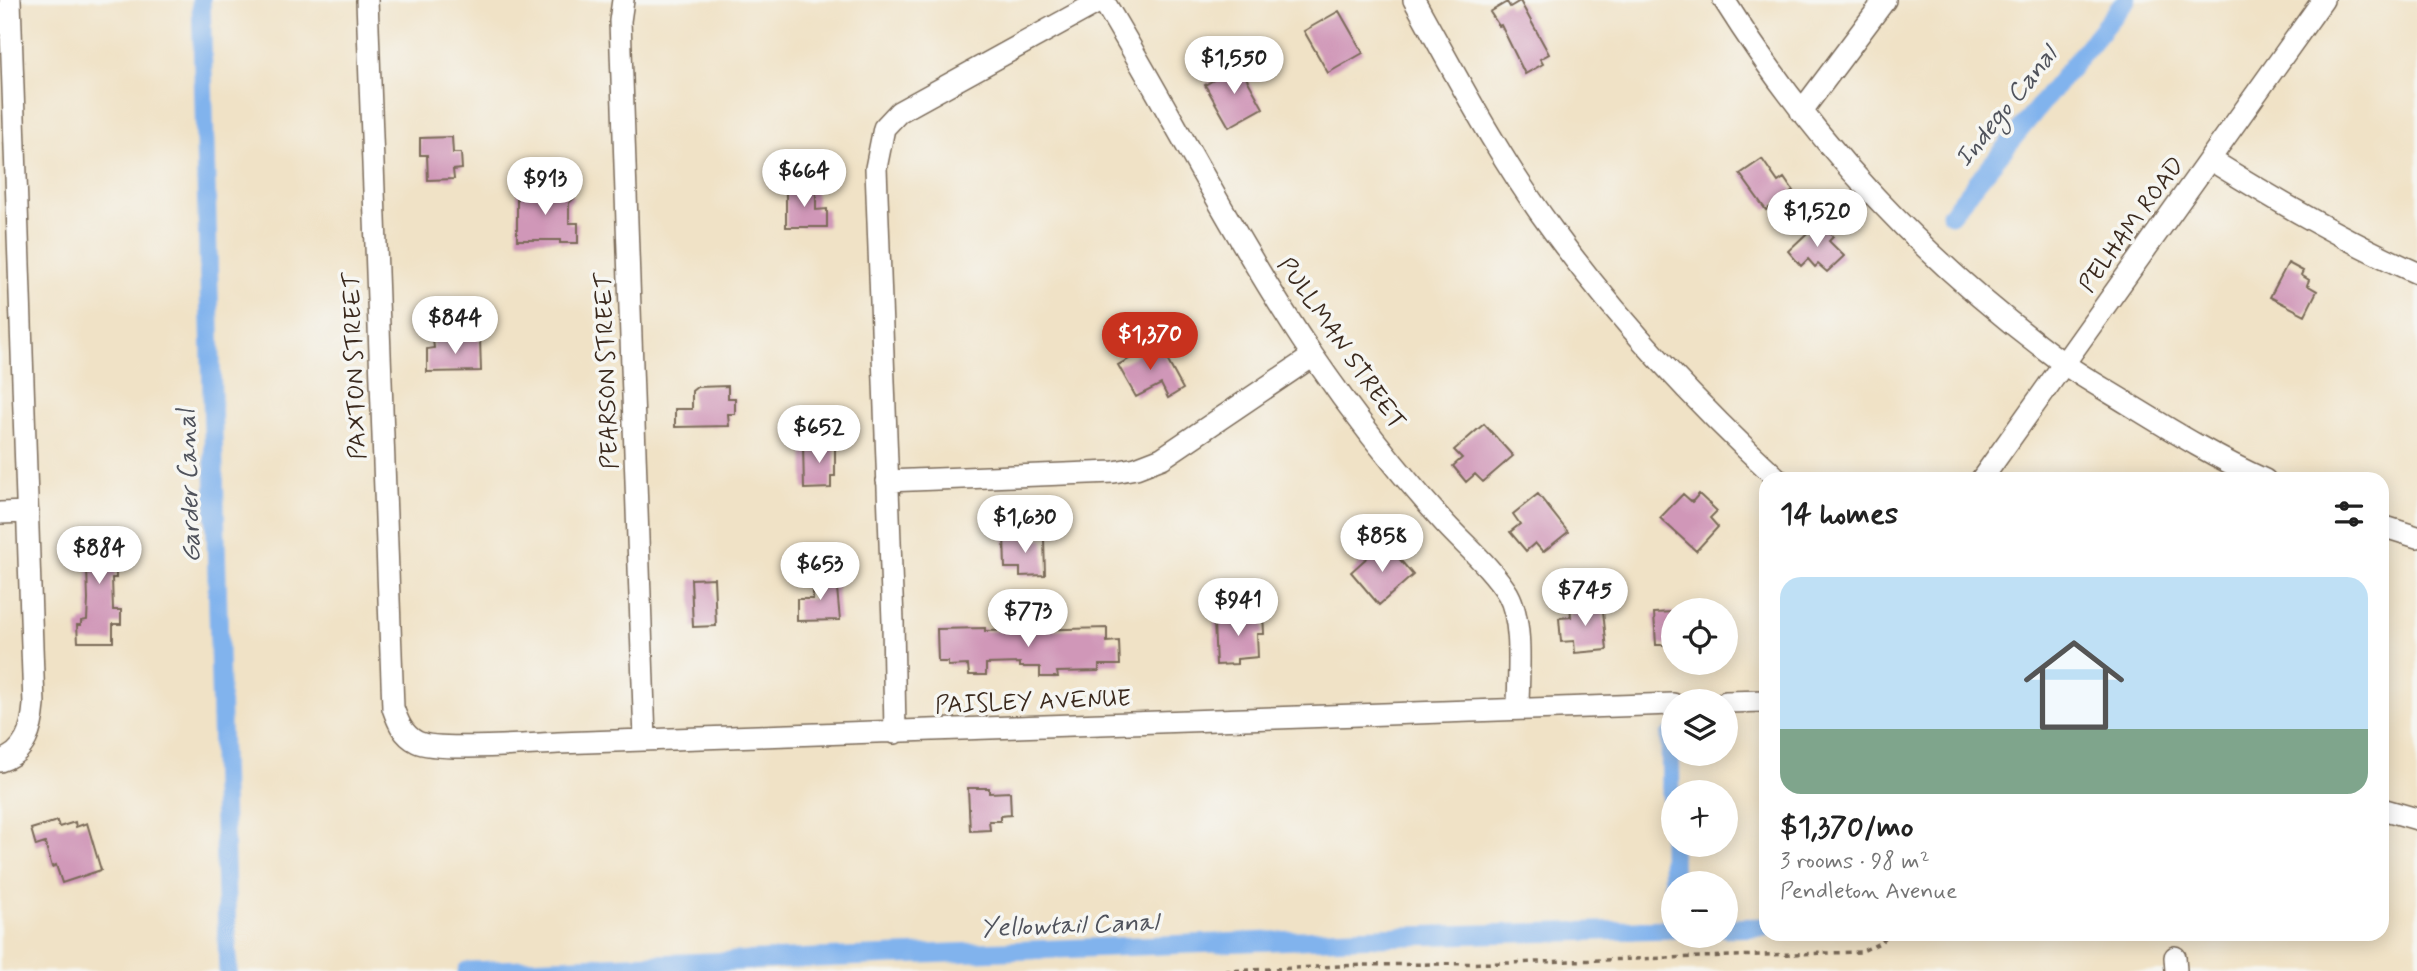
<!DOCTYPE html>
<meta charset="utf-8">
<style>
:root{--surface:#fff;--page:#f6f6f6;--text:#222;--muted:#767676;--accent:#c8321e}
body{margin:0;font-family:Mynerve,sans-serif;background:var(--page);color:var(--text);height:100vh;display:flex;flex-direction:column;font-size:26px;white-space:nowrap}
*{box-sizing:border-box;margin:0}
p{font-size:23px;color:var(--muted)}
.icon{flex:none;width:38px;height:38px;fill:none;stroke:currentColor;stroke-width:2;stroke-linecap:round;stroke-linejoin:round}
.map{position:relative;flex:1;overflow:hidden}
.details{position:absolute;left:1759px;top:472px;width:630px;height:469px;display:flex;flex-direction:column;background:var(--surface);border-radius:21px;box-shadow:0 4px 18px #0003}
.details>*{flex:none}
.controls{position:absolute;left:1661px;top:598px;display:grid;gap:14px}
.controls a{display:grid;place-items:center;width:77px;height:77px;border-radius:50%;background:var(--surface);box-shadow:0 4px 18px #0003;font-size:35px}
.price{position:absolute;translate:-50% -60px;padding:0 16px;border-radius:24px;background:#fff;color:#222;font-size:23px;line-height:46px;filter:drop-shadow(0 2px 4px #0008)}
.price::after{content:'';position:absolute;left:50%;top:42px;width:21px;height:16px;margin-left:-10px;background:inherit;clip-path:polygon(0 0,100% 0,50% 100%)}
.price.active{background:var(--accent);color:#fff}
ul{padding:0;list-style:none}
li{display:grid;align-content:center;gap:14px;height:371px;padding:0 21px}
li span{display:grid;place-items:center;height:217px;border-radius:21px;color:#555}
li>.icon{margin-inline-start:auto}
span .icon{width:126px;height:126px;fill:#fffc;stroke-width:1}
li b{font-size:30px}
h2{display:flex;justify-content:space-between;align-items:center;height:84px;padding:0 21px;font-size:30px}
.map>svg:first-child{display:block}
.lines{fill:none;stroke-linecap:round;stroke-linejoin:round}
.canal{stroke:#81b3ed;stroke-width:19}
.building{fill:#d097b8}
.minor-casing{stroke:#7a6a59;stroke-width:24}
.path{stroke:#7a6a59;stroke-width:3.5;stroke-dasharray:5 5;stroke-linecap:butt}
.minor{stroke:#fff;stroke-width:21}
.labels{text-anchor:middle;stroke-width:7;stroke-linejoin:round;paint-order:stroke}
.street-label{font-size:24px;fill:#3b2a1e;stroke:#f6f6f2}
.water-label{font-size:26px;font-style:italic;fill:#50535c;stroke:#f6f6f2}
</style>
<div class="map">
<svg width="2417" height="971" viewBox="0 0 2417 971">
<rect width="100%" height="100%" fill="#f6f6f2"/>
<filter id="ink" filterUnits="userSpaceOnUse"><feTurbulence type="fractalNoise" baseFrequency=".0143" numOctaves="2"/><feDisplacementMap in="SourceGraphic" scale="14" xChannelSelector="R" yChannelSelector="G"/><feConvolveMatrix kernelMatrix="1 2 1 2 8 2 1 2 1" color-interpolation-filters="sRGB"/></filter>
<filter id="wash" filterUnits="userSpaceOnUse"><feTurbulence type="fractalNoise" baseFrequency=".00686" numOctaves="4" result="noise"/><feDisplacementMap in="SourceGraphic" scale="28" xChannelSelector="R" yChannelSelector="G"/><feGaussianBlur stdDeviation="1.57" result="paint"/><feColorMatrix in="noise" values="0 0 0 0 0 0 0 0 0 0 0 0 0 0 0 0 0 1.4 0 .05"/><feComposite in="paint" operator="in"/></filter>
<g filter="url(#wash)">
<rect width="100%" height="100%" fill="#f0e2c6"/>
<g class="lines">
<path class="canal" d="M201,0L228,971
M1951,214L2126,0
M1670,736L1673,907
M1726,928L1766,927
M467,971L1406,936L1673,929"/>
</g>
<g id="blocks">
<path class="building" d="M1520,1L1549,54L1540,59L1543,64L1525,74L1501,25L1499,26L1490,12L1507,2L1510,7Z
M1339,11L1363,53L1328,73L1304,31Z
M1239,65L1263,108L1229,127L1205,85Z
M452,137L453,153H461L462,169L453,170L454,179L428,180L427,155H420V138Z
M1762,159L1778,182L1784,178L1793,191L1766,210L1740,174Z
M786,188H816V210L827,209V227H786Z
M566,191L574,198L569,203V223H578V243H560V240H517V192Z
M1819,222L1833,237L1829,241L1844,256L1827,272L1818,264L1815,267L1808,259L1801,266L1788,251Z
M2288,263L2303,271L2301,275L2309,280L2307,285L2317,291L2305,315L2270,297Z
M480,339L481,371L427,372V349L434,348L433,340Z
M1158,343L1183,389L1168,398L1161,384L1136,397L1118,365Z
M728,386V398H735V414H728L729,426L675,427V409H692V391L697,387Z
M1484,424L1513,456L1483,482L1475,474L1466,482L1453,466L1462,458L1454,450Z
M835,443V476H831V488L804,489L803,444Z
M1538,494L1568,532L1543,552L1535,543L1526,551L1510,532L1520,524L1513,514Z
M1683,494L1692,502L1699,494L1717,511L1710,518L1718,527L1696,551L1660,518Z
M115,530L116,578H112L113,610H121V624H113V642H78L77,625H81V621L87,620L88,600L87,567L81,568L80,531Z
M1024,534L1025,539H1044L1045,575L1020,576V568H1005L1004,535Z
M1382,544L1389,553L1395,558L1397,556L1413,575L1379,605L1351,572Z
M714,578L716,626L693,627L691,579Z
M836,578L840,620L797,621V599H813V579Z
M1602,601L1607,650L1575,653L1574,641L1561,642L1559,618L1571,617L1570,605Z
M1673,612V645H1656L1654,613Z
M1263,613L1264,634H1257L1258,657L1237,659V664L1216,665L1214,622H1234V615Z
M985,628V631L1107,628V642L1119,641L1120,665H1099V671L1057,672L1058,677H1040V667H1020V663L986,664V675H969L968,665L948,666V662H938L937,629Z
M968,788H989V793L1010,792L1011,815L1000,816V821H989L990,830L970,831Z
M57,821L59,827L75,822L76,827L87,823L101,870L62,883L56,865L52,867L45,843L36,846L31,829Z"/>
</g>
</g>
<g filter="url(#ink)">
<use href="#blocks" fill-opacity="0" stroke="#7a6a59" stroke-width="2"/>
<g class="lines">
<defs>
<path id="minor" d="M367,0L393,708C398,722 403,735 417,742C437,752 531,744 558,743L1673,704
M623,0L620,21L645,740
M1103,0C1174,118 1236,242 1313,356C1352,413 1395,468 1441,519C1462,543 1491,566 1508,594C1524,623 1518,676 1518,709
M1414,0C1458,79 1500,160 1554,232C1620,322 1697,404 1779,480
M1724,0C1815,145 1925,261 2063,363C2084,378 2108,391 2130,405C2174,432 2218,459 2265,480
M1801,112L1885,0
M2211,160C2277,201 2345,241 2417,273
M1981,480L2323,0
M887,481L1114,472L1136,468L1162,458L1313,356
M0,513L28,512
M2382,526L2417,537
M1726,702L1766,701
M895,733L893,622L876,168L884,128L899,112L1102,0
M0,761C26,753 32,729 34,705L10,0
M2382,809L2417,819
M2175,957L2176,971"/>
</defs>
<use href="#minor" class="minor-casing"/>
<path class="path" d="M1225,971L1364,965L1506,963L1860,952L1880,943L1889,934"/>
<use href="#minor" class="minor"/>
</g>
</g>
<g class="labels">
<g class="street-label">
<text transform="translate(2131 224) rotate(-54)" y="8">PELHAM ROAD</text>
<text transform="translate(1342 343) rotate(55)" y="8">PULLMAN STREET</text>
<text transform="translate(354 366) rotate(-92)" y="8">PAXTON STREET</text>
<text transform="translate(606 371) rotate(-92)" y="8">PEARSON STREET</text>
<text transform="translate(1033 701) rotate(-2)" y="8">PAISLEY AVENUE</text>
</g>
<g class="water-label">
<text transform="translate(2005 106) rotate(-51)" y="9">Indego Canal</text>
<text transform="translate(188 486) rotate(-92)" y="9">Garder Canal</text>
<text transform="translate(1069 924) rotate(-2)" y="9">Yellowtail Canal</text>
</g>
</g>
</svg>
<div class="controls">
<a><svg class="icon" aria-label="locate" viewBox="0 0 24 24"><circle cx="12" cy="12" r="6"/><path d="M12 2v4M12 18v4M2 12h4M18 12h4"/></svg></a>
<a><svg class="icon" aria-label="layers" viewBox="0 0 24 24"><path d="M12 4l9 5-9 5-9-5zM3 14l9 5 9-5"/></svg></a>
<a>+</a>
<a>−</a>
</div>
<b class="price" style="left:1234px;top:96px">$1,550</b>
<b class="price" style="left:804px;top:209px">$664</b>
<b class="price" style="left:545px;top:217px">$913</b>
<b class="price" style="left:1817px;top:249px">$1,520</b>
<b class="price" style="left:455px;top:356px">$844</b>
<b class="price active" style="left:1150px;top:372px">$1,370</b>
<b class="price" style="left:819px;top:465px">$652</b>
<b class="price" style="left:1025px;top:555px">$1,630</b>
<b class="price" style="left:1382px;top:574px">$858</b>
<b class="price" style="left:99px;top:586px">$884</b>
<b class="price" style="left:820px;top:602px">$653</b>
<b class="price" style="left:1585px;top:628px">$745</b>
<b class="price" style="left:1238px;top:638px">$941</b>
<b class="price" style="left:1028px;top:649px">$773</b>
<section class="details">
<h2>14 homes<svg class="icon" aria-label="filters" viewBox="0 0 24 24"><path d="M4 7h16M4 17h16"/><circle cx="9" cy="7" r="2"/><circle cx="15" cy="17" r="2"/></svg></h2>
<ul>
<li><span style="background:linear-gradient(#bfe0f5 70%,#7fa58c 0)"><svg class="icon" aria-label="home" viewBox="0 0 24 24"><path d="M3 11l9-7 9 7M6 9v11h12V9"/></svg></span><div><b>$1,370/mo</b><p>3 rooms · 98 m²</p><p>Pendleton Avenue</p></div></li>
</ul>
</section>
</div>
